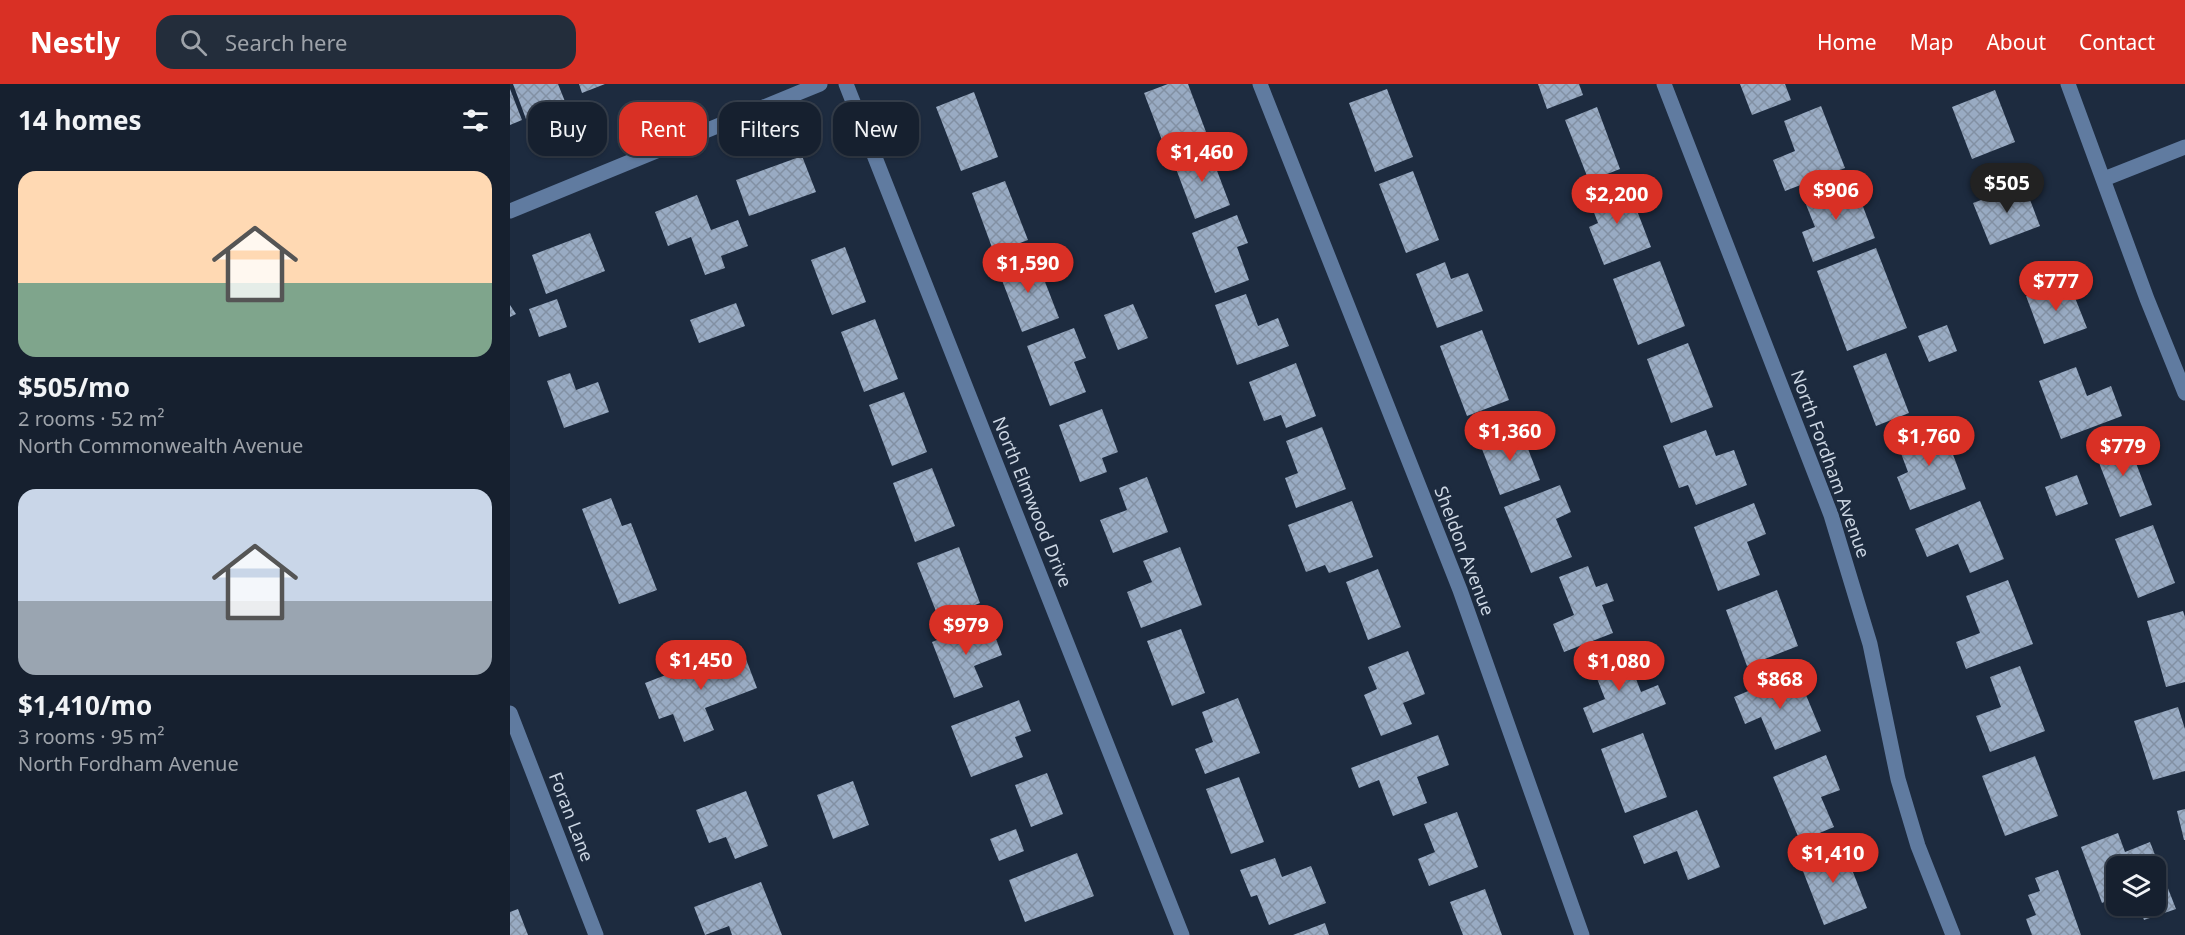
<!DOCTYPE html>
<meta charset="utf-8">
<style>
:root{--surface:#16202f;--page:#232d3b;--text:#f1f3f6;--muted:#9ea3aa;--line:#353e4b;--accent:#d93025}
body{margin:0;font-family:"Noto Sans",sans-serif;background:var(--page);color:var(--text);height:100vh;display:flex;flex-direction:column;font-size:22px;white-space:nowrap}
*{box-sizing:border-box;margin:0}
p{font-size:20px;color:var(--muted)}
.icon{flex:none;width:33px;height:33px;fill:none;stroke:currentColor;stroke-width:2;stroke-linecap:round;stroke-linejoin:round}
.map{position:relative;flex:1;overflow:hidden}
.sheet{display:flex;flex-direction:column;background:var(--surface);width:510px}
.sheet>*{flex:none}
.hud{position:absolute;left:18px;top:18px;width:570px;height:54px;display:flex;gap:12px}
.buttons{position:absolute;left:1596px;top:772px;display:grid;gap:12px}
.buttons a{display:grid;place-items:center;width:60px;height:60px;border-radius:12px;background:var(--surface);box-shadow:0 2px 4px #0004,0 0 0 2px var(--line);font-size:30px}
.price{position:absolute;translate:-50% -51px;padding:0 14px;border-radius:21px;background:var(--accent);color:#fff;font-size:20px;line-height:39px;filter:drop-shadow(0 2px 3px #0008)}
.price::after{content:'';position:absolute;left:50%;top:36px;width:18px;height:14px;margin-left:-9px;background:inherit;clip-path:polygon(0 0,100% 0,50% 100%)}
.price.selected{background:#222;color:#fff}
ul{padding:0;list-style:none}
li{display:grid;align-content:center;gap:12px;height:318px;padding:0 18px}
li span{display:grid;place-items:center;height:186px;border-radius:18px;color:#555}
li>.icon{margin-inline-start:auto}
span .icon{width:108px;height:108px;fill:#fffc;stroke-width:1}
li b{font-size:26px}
h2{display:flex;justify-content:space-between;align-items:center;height:72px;padding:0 18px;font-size:26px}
.tag{padding:0 21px;border-radius:18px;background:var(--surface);box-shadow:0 2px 4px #0004,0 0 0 2px var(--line);font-size:21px;line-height:54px}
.tag.selected{background:var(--accent);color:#fff}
header{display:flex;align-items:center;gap:36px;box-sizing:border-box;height:84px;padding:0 30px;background:var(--accent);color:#fff}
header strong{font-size:28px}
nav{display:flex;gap:33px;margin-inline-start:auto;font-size:21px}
.search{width:420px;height:54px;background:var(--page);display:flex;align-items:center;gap:15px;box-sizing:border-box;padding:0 21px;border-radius:18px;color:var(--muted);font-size:22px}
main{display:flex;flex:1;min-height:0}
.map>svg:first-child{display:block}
.building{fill:url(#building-cross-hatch)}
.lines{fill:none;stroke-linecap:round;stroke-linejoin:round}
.minor{stroke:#607ba0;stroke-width:15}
.labels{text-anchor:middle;stroke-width:6;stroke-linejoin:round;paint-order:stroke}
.street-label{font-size:18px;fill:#ccd6e3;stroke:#1d2b3f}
</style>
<header>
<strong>Nestly</strong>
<div class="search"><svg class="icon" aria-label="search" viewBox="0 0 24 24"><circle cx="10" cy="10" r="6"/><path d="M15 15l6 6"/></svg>Search here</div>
<nav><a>Home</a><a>Map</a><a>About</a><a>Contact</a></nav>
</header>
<main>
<section class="sheet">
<h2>14 homes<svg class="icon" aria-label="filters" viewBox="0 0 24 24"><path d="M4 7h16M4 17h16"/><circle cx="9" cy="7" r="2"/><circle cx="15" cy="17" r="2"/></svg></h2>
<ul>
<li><span style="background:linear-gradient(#ffd9b3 60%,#7fa58c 0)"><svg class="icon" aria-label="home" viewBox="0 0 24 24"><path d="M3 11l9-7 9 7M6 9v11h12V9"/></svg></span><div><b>$505/mo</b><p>2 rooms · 52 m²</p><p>North Commonwealth Avenue</p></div></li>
<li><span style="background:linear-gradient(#c9d6e8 60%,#9aa5b1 0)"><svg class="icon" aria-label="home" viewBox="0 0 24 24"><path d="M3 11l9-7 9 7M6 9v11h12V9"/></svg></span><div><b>$1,410/mo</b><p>3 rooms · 95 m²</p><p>North Fordham Avenue</p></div></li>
</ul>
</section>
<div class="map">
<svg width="1675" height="851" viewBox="0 0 1675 851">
<defs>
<pattern id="building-cross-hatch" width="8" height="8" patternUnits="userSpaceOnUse" patternTransform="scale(1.5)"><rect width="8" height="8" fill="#99abc3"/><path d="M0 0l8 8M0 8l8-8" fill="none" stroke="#8290a3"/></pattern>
</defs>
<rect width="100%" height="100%" fill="#1d2b3f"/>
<path class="building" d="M3,0H48L56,20L16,35Z
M69,0H95L72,9Z
M658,0H678L696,48L655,64L634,9Z
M1028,0H1069L1073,11L1037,25Z
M1230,0H1275L1281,16L1242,31Z
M0,5L12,36L0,41Z
M877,5L903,73L865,88L839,19Z
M1485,6L1505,58L1462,75L1442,23Z
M464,8L488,73L451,87L426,23Z
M1311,22L1335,84L1275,107L1263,76L1285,67L1274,37Z
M1087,23L1110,85L1079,97L1055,36Z
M698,63L720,121L685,135L663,77Z
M292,72L306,108L239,132L226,96Z
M903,87L929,156L896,169L869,100Z
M1342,94L1365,154L1303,178L1292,148L1305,143L1293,113Z
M495,97L518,156L484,169L462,109Z
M1116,98L1141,163L1094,181L1079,143L1088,139L1078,113Z
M1514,100L1530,142L1480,161L1463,119Z
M187,111L201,146L228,136L238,162L211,172L215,184L195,191L181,153L158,162L145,128Z
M727,131L738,159L727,163L739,196L705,209L682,149Z
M80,149L95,187L36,210L22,171Z
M335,163L356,218L322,231L301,176Z
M1366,164L1397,244L1337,267L1307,187Z
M525,172L549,234L512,248L488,186Z
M1150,177L1175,242L1128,261L1103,195Z
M935,178L941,195L958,189L973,227L927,244L906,190Z
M1558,196L1577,244L1534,260L1516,212Z
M736,210L748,242L768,234L779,262L727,281L705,221Z
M47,215L57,243L29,253L19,225Z
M226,219L235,242L189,259L180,236Z
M623,220L638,254L608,266L594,231Z
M0,221L6,230L0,233Z
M365,235L388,295L354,308L331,248Z
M1437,241L1447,267L1419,278L1408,252Z
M564,244L576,274L564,278L576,308L540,322L517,262Z
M972,246L999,316L957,332L930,262Z
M1178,259L1203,323L1161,339L1137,275Z
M1376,269L1399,329L1366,342L1343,282Z
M786,279L806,332L776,344L771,331L754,337L739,298Z
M1566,283L1577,312L1601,302L1612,332L1551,355L1529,297Z
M60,289L66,306L88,298L99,328L54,344L37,297Z
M394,308L417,368L382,382L359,321Z
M592,325L608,368L592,374L597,388L570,398L549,341Z
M1431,339L1456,405L1400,426L1387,393L1398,388L1386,356Z
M812,343L836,405L786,424L775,394L788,389L776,357Z
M1010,344L1030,396L990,411L970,360Z
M1196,346L1206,372L1224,366L1237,401L1186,421L1178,401L1169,404L1153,362Z
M1616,353L1642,421L1610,433L1584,366Z
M422,384L445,442L405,458L383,399Z
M1567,391L1578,420L1546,432L1535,403Z
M637,393L658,448L603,469L590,436L617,426L609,404Z
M1050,401L1061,428L1046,435L1062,473L1021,489L994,423Z
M101,414L112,442L121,439L147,506L109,520L72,425Z
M842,417L863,473L819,489L815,481L796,488L778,441Z
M1470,417L1494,475L1460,489L1448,460L1417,473L1405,445Z
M1244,419L1256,450L1237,458L1250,491L1208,507L1184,443Z
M1643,441L1665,499L1628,514L1605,455Z
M449,463L470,519L429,535L407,479Z
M670,463L692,521L631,544L617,508L642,498L633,477Z
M1078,482L1086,503L1097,499L1104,517L1092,521L1103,549L1054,568L1043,540L1064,531L1049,493Z
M868,485L891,543L858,556L836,498Z
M1498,496L1523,560L1456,585L1446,558L1470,549L1456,512Z
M1267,506L1288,562L1237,582L1216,526Z
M1673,527L1675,533V598L1656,603L1637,537Z
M479,536L492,571L464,582L473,603L444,614L422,558Z
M671,545L695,609L662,622L637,557Z
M1113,561L1131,608L1148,601L1156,620L1083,649L1073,624L1095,615L1079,574Z
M231,562L247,604L195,624L204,646L174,658L163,630L149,635L135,599Z
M898,567L915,610L893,619L902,640L871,652L854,611L867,605L858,583Z
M1510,582L1535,647L1480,668L1466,632L1491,623L1480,593Z
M1286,587L1311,647L1265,666L1251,633L1235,640L1224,613Z
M728,614L750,669L695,690L685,665L703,658L692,628Z
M509,616L521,647L505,653L513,673L461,693L441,642Z
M1668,623L1675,645V687L1643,696L1624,637Z
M1133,649L1157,713L1115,729L1091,665Z
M928,651L939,681L907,693L917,719L883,732L869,696L849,704L841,684Z
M1316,671L1330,706L1311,713L1324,743L1290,757L1263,693Z
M1525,672L1548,732L1495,752L1472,692Z
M537,689L553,730L521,743L505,701Z
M729,693L754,758L721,770L696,705Z
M343,697L359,741L323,755L307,711Z
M236,707L258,762L225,775L216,753L199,759L186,726Z
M1675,725V756H1674L1667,727Z
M1187,726L1210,783L1178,796L1167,767L1134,780L1123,752Z
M947,728L968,783L919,802L908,775L925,768L914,740Z
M506,745L514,767L489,777L480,755Z
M1608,749L1615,768L1640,758L1666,825L1634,836L1629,822H1646V783H1606V813L1592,819L1571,763Z
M1332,760L1357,824L1314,841L1289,777Z
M567,769L584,812L515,838L499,796Z
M765,774L772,793L801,782L816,819L759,841L747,811L741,813L730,786Z
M1548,786L1571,851H1522L1516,835L1526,831L1518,811L1530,807L1525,794Z
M251,798L272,851H222L219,842L195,851L184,823Z
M975,805L992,851H953L940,818Z
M8,825L18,851H0V828Z
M815,839L819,851H783Z"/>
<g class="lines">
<path class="minor" d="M336,0L672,851
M750,0L950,506L1072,851
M1154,0L1321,431L1360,560L1388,695L1408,762L1443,851
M1558,0L1637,215L1675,309
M1594,95L1675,63
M0,127L310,0
M0,629L86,851"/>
</g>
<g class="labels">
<g class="street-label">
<text transform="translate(1320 380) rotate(70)" y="6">North Fordham Avenue</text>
<text transform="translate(522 418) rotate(68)" y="6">North Elmwood Drive</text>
<text transform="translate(954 467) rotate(69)" y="6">Sheldon Avenue</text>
<text transform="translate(61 733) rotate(69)" y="6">Foran Lane</text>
</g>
</g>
</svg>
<div class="buttons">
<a><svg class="icon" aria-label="layers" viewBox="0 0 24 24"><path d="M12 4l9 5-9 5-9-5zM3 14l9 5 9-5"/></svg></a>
</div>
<b class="price" style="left:692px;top:99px">$1,460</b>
<b class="price selected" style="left:1497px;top:130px">$505</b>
<b class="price" style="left:1326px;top:137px">$906</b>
<b class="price" style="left:1107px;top:141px">$2,200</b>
<b class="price" style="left:518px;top:210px">$1,590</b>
<b class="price" style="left:1546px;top:228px">$777</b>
<b class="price" style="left:1000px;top:378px">$1,360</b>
<b class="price" style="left:1419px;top:383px">$1,760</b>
<b class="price" style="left:1613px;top:393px">$779</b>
<b class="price" style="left:456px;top:572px">$979</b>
<b class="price" style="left:191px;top:607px">$1,450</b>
<b class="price" style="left:1109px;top:608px">$1,080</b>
<b class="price" style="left:1270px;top:626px">$868</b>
<b class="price" style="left:1323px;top:800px">$1,410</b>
<div class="hud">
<a class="tag">Buy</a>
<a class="tag selected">Rent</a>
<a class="tag">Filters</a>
<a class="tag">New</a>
</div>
</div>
</main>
